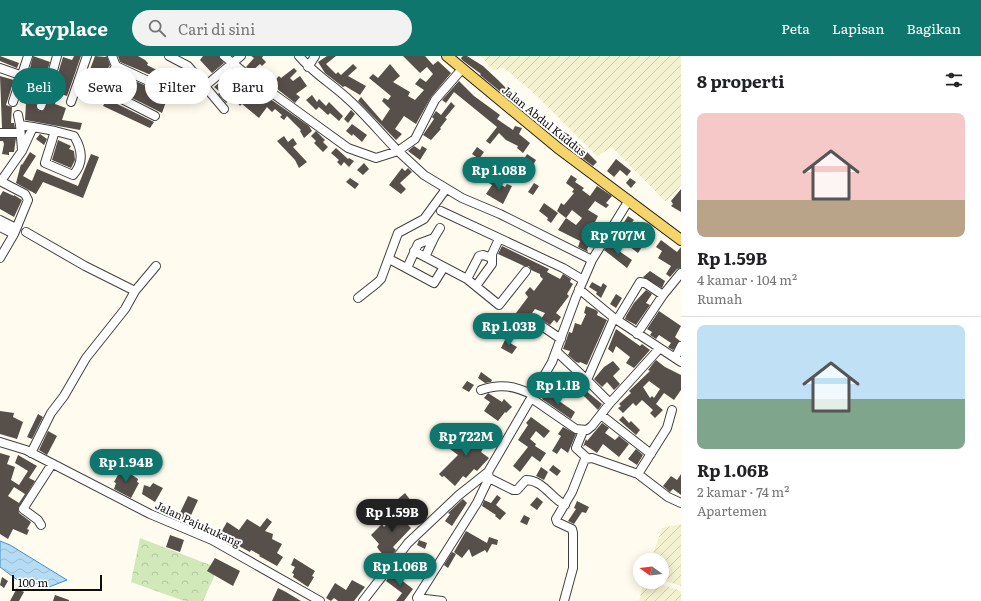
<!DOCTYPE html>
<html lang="id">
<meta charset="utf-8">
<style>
:root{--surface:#fff;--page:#f2f2f2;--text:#202124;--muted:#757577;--line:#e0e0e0;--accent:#0f766e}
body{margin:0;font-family:Literata,serif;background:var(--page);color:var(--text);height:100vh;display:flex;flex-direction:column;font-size:15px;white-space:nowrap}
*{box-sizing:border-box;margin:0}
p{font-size:13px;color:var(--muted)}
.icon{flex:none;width:22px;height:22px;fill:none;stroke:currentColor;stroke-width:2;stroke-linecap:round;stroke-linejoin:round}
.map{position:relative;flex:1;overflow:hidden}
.panel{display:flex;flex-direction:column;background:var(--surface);width:300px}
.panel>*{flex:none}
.top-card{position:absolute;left:12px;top:12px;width:380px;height:36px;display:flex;gap:8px}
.needle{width:26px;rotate:285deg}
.controls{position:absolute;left:633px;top:497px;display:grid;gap:8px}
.controls a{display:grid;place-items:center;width:36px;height:36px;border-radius:50%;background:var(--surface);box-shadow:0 2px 10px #0003;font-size:20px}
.scale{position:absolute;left:12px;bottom:10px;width:90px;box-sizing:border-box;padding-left:4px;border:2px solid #0e0e0e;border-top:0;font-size:11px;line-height:14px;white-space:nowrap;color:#0e0e0e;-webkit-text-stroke:3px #fff;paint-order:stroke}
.price{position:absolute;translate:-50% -34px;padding:0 9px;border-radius:14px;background:var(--accent);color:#fff;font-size:13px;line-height:26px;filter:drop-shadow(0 1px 2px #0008)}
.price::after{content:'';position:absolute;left:50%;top:24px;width:12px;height:9px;margin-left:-6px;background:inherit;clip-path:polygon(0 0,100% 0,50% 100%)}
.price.current{background:#222;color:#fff}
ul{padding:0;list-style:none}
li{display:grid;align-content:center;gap:8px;height:212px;padding:0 16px}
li+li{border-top:1px solid var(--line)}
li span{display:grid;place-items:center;height:124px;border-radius:8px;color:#555}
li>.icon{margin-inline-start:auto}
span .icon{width:72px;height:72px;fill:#fffc;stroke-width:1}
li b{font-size:17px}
h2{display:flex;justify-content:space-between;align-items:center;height:48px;padding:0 16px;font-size:17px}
.pill{padding:0 14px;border-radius:18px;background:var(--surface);box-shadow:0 2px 10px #0003;font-size:14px;line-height:36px}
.pill.current{background:var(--accent);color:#fff}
header{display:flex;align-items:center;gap:24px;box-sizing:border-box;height:56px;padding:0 20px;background:var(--accent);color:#fff}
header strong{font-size:19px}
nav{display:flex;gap:22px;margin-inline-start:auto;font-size:14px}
.search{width:280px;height:36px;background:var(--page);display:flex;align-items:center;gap:10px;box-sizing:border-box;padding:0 14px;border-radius:22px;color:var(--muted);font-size:15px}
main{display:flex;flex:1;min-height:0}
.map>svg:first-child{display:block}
.farmland{fill:url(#farmland-furrows)}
.park{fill:url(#park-crowns)}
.water{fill:url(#water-waves);stroke:#3e91ca}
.building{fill:#564f4a;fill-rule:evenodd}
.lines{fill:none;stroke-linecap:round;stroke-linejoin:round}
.minor-casing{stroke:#414141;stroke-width:10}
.major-casing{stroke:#1f1f1f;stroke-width:12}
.minor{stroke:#fff;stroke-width:8}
.major{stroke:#f5d469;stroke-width:10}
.labels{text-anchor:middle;stroke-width:4;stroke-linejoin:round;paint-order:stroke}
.street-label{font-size:11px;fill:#0e0e0e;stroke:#fff}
</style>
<header>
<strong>Keyplace</strong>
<div class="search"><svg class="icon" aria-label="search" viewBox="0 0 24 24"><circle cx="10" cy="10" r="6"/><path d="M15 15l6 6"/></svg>Cari di sini</div>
<nav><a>Peta</a><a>Lapisan</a><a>Bagikan</a></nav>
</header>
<main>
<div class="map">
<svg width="681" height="545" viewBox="0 0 681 545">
<defs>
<pattern id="farmland-furrows" width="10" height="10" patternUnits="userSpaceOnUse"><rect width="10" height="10" fill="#f4f1d0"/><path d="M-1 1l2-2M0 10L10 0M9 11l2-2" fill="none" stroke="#d0cdb1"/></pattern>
<pattern id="park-crowns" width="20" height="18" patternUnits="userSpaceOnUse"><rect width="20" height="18" fill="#d1e8b9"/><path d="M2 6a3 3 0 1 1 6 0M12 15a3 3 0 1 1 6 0" fill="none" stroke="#b2c69e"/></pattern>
<pattern id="water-waves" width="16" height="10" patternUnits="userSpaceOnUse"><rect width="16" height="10" fill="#b5dcf4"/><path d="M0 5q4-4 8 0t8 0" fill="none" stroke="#9abcd0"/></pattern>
</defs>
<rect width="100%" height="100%" fill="#fffcef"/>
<path class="farmland" d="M481,0H681V129L666,146L612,91L597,100L535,38L504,12L493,14Z
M681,468V530L662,524V504H651L662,472Z
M644,526H654L681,535V545H639Z"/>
<path class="park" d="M140,482L218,512L203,545H184L131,526Z"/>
<path class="water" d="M0,485L10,489L67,524L49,531L33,526L28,532L0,511Z"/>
<path class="building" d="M0,0L19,7L17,12L0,5Z
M33,0L50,6L45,22L29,16Z
M74,0H81L67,40L58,37L55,48L66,52L62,64L82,67L80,74L25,64L26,48L20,46L25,27L42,33L36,50L39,55L44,54L54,31L63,1L72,4Z
M95,0L105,1L107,0L110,9L102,22L98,40L82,35Z
M118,0H138L145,4L148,7L147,9L190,31L187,38L151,19L120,6Z
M203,0H219L224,7L212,17L200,4Z
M251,0H263L262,2L266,6L262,10L260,8L252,15L246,11L254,2Z
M327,0H336L326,8L336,18L338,16L341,19L353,8L357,12L348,20L366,30L360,39L345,30L343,31L325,17L318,6Z
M403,0H425L433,9L438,5L451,17L431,41L416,68L404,60L395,73L402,78L396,84L358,45L361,41L382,65L390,53L382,45L384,42L388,44L391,40L369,22L373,18L378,22L390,8L400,20L393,26L410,36L408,40L415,44L424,34L415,28L420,22L426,26L433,18L427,11L420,17Z
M463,0H467L483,10L498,24L510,36L507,41L480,19L481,18L462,4L461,2Z
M294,12L297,15L290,22L293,25L300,20L307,30L296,38L300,41L295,47L271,28L279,20L281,22Z
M118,17L168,40L162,57L112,32V27Z
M231,17L238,25L232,30L233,33L225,39L230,44L226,47L218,38L220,36L214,31Z
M0,20L14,24L6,49L12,51L11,67H14L15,72H2Z
M459,25L474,40L500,59L497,63L513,74L515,70L522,72L519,78L530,87L523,97L517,92L518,90L506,84L499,77L490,88L486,85L497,71L454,36L446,47L442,44Z
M250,28L261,41L263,38L309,70L312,75L304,82L300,75L301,74L287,60L284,64L280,61L282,59L275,53L272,56L267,51L259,62L242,48L240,50L236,45L246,37L243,33Z
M312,39L317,46L319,43L326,50L329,46L343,60L339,65L330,57L328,59L319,51L316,54L306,44Z
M107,43L154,66L150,72L103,50Z
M451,46L455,50L445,62L447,63L440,72L441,73L431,84L423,79L434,63L432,61L436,55L441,59Z
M351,54L355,58L348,67L344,63Z
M352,68L367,79L362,86L353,78L352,80L346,75Z
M316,75L325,84L323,86L328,91L323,96L314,87L316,85L311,80Z
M564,76L571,80L565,89L559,84Z
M40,78L47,83L44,89L36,83Z
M284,80L288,86L293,82L297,88L293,91L307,106L299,112L295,104L277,85Z
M0,82H16L14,96H9V99L2,98L4,88L3,85H0Z
M58,84L71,90L69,93L74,95L75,104L71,112L52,104Z
M579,88L597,106L593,110L573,95Z
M414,90L420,94L422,90L427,93L420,104L408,95Z
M477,91L484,96L479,103L472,98Z
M336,92L348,103L349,102L354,105L349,111L344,106L341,110L337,106L339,104L331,97Z
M30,96L36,100L23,120L32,125L37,113L78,130L91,98L99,101L83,142L43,126L36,138L16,127L21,108L22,109Z
M527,98L536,104L529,116L533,118L530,124L521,118L526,109L522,107Z
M503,103L512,109L507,117L498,111Z
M616,103L631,115L627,120L620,114L614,121L607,115Z
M364,107L369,113L363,119L357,114Z
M402,112L405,115L408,112L412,116L400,127L406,133L401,138L389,129Z
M571,119L577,123L575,126L584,132L582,134L590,140L597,130L612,140L606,147L609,149L606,152L595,145L588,154L598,160L595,166L602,172L599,176L597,175L587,193L588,196L578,191L580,185L558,174L566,162L576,169L582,162L572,154L566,162L557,155L561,147L564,149L574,137L572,136L574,133L566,127Z
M350,122L359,128L355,133L346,126Z
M630,122L636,126L631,132L626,127Z
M492,123L505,131L507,128L512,130L503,148L486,138L492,129L489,127Z
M534,127L539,130L533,139L528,136Z
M681,133V156L671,150L673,148L671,145Z
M3,135L14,140V139L22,144L14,161L0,153V140Z
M544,147L558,157L551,167L547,164L548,162L539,155Z
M628,160L634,164L625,174L644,188L638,197L615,180Z
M661,184L677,196L681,191V212L677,213L670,221L666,218L671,210L658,202L662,195L656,191Z
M609,188L632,204L627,212L604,194Z
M502,190L549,213L547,216L560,223L563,218L571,223L570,226L573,228L567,238L569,240L556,257L561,261L557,267L554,264L550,269L541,263L545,257L535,253L524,268L513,261L528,241L525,237L530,231L534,235L543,223L540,220V218L531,214L529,210H524L498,198Z
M650,215L665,225L662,232L643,221Z
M592,226L601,231L603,227L607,230L601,242L596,238L597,236L589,231Z
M646,234L652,238L646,247L650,249L636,269L625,263L626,260L634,247Z
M616,238L622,242L616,252L610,248Z
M586,250L596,254L598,256L597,259L607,264L587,309L580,306L579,307L576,306L568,299L570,295L563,293L569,276L572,277L575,267L581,269L586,258L584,257Z
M659,255L681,270L675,281L680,285L673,294L668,291L671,287L659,279L656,283L650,279L652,276L647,273Z
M616,273L640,290L642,288L650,294L634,312L626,307L630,301L616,290L613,297L608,293Z
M505,284L517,291L512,298L501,292Z
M656,304L665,311L681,319V334L674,344L664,337L656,348L663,354L655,362L650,357L653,354L642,344L636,350L633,347L623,357L618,352L621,350L619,348L631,337L629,335L650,315L648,314ZM649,325L660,333L654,342L652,340L650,342L643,331Z
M613,305L620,313L613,320L620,328L614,334L607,326L602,331L594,323L604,311Z
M481,316L492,324L491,326L485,327L478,322Z
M563,321L571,327L568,332L560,325Z
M467,325L474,329L469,336L462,332Z
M577,325L587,332L585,334L602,348L598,354L585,341L572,332Z
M546,336L575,356L571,363L542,343Z
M488,337L502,346L504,343L512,351L506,357L505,356L498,365L484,355L490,346L484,342Z
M0,355L14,357L13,361L23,366L17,383L0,378Z
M38,358L43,361L32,383L27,381Z
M623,360L629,367L631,365L640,374L636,379L619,364Z
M531,361L550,375L544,382L536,375L530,383L536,388L535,390L546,397L540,406L532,400L520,416L513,410L528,391L518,384L528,369L526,367Z
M602,367L609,372L605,377L615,384L619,380L629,388L619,401L603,388L597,397L585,389L583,391L586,383L587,385Z
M461,368L489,383L481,396L489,402L477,415L474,413L466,422L463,420L455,430L444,420L442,421L439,418L458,399L450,393L455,387L463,393L470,383L457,375Z
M563,371L576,378L568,397L561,392L557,398L552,395L561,380L558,378Z
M48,375L57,380L47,399L39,394Z
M636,393L643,399L637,409L628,403Z
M0,397L10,400L7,408L15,411L11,424L19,429L28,415L15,407L18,399L37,410L29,422L35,425L18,452L19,457L31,466L27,473L29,474L27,479L13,473L8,483L0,478ZM14,431L25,438L19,447L8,440Z
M553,409L561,415L557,420L549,414Z
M541,411L548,416L544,424L536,420Z
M122,412L138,423L137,426L139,427L131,442L114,433L116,427L114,426Z
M681,418V439L673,433L670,436L663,430L671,420L677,424Z
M153,427L163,432L155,446L142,438L144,429L150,431Z
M405,437L411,445L405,451L398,443Z
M497,439L501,442L496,449L506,457L500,464L495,460L496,459L482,450L484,444L491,447Z
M188,440L198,444L187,468L177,463Z
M537,441L543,446L537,454L530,449Z
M463,443L467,447L452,470L445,465L450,458L448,457Z
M577,445L589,451L586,457L582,456L574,468L568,465L576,453L574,452Z
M402,451L410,459L404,465L411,472L393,491L396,494L388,504L379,494L377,491L379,488L371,479L382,468L384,471Z
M418,451L425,458L420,464L413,457Z
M524,459L530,462L527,469L520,466Z
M267,462L272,466L265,475L273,478L272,483L282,488L277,497L283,501L277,510L259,500L260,499L251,494L250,496L235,488V486L220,478L227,466L239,474L247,463L260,471Z
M466,475L487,487L489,481L498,484L497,489L492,488L487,497L485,494L472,501L469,493L462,502L454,496Z
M170,479L184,484L180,496L166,491Z
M419,484L427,487L425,493L417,489Z
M452,496L456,498L448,512L444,509Z
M215,502L240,515L233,530L207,515Z
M294,502L315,515L312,520L314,521L308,531L293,521L294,518L292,517L295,511L291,509Z
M392,517L413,533L404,545H396L402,537L386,525Z
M2,521L8,525L4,532L0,529Z
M352,524L365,531L354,545H338L334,542L331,545L326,542L335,527L346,534Z
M17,532L24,536L19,545H10Z
M278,532L286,536L301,545H272Z
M55,539L69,544V545H53Z"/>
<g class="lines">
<defs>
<path id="minor" d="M112,0L116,10L174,37
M169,0L188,10L224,53
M224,0L246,18L348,92L376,102L398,95L424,119L462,142L500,158L592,204
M299,0C313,17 332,28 348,43C366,59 381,78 398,95L415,83L435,44L462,13
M116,10L107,25L106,33L108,36L155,60
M308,11L315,0
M0,12L49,29
M192,41L241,0
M13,46L28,0
M71,46L87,0
M41,50L49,29L57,0
M18,59L20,69
M55,75L74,80C82,93 84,107 73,119L45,107Z
M0,77H20
M22,94L20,69L33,71
M0,125L25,138L28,144L14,178L0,202
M1,125L22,95L33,71L55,75
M441,155L563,212L583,224
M0,164L16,172
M0,171L14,178
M26,176L85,210L135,235
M414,195L467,223L499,249L526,215
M425,201L434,182
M393,205L434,227L444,211
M407,212L418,188L434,182L440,172
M467,223L479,200L483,199L492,202
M476,230L492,208V198L499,183
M579,233L614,262L681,306
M358,242L377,227L381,223L398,177L424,163L446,133
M533,264L561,283
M617,264L640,226L645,227L663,239
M637,278L663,239L681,217
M557,296L587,324
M675,302L681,290
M481,334C500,327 515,330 533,339
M531,342L576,373L587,374L592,370L610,347L659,293
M610,347L587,324L614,262
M672,354L667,372L638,418L668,441L681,447
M601,359L651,398
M583,375L576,392L587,402
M0,386L26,394L150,458L212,484L320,545
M31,397L51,357L64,340L86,302L125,253L135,235L156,210
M489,422L513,434H517L526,424C543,424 551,442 565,449
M41,469L38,464L23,453L52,408
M363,545L408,487L459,439L488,416L552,306L576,241L592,204L629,144
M442,545L417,542L477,447L489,422L488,416
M564,545L573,512V477L572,473L557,466L556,463L572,436L585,403L592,402L638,418"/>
<path id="major" d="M447,0L558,92L681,184"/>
</defs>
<use href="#minor" class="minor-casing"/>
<use href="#major" class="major-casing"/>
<use href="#minor" class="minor"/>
<use href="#major" class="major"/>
</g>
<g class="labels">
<g class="street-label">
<text transform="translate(544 65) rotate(39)" y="4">Jalan Abdul Kuddus</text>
<text transform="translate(198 468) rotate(25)" y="4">Jalan Pajukukang</text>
</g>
</g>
</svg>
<div class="controls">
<a><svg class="needle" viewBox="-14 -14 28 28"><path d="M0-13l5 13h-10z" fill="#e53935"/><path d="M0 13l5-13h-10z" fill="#757577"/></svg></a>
</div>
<div class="scale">100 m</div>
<b class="price" style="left:499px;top:135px">Rp 1.08B</b>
<b class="price" style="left:618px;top:200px">Rp 707M</b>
<b class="price" style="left:509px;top:291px">Rp 1.03B</b>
<b class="price" style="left:558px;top:350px">Rp 1.1B</b>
<b class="price" style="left:466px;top:401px">Rp 722M</b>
<b class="price" style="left:126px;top:427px">Rp 1.94B</b>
<b class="price current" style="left:392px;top:477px">Rp 1.59B</b>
<b class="price" style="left:400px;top:531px">Rp 1.06B</b>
<div class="top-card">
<a class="pill current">Beli</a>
<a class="pill">Sewa</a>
<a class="pill">Filter</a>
<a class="pill">Baru</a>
</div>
</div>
<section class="panel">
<h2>8 properti<svg class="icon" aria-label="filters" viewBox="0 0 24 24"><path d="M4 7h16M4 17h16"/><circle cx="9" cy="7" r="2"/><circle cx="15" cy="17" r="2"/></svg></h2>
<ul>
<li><span style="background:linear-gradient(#f6c9c9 70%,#b9a48a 0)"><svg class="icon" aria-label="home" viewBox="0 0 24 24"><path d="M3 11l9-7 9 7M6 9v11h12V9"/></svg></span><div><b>Rp 1.59B</b><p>4 kamar · 104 m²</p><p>Rumah</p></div></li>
<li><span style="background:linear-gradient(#bfe0f5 60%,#7fa58c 0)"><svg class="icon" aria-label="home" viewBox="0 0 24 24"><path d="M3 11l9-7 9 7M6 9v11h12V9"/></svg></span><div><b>Rp 1.06B</b><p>2 kamar · 74 m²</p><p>Apartemen</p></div></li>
</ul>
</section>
</main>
